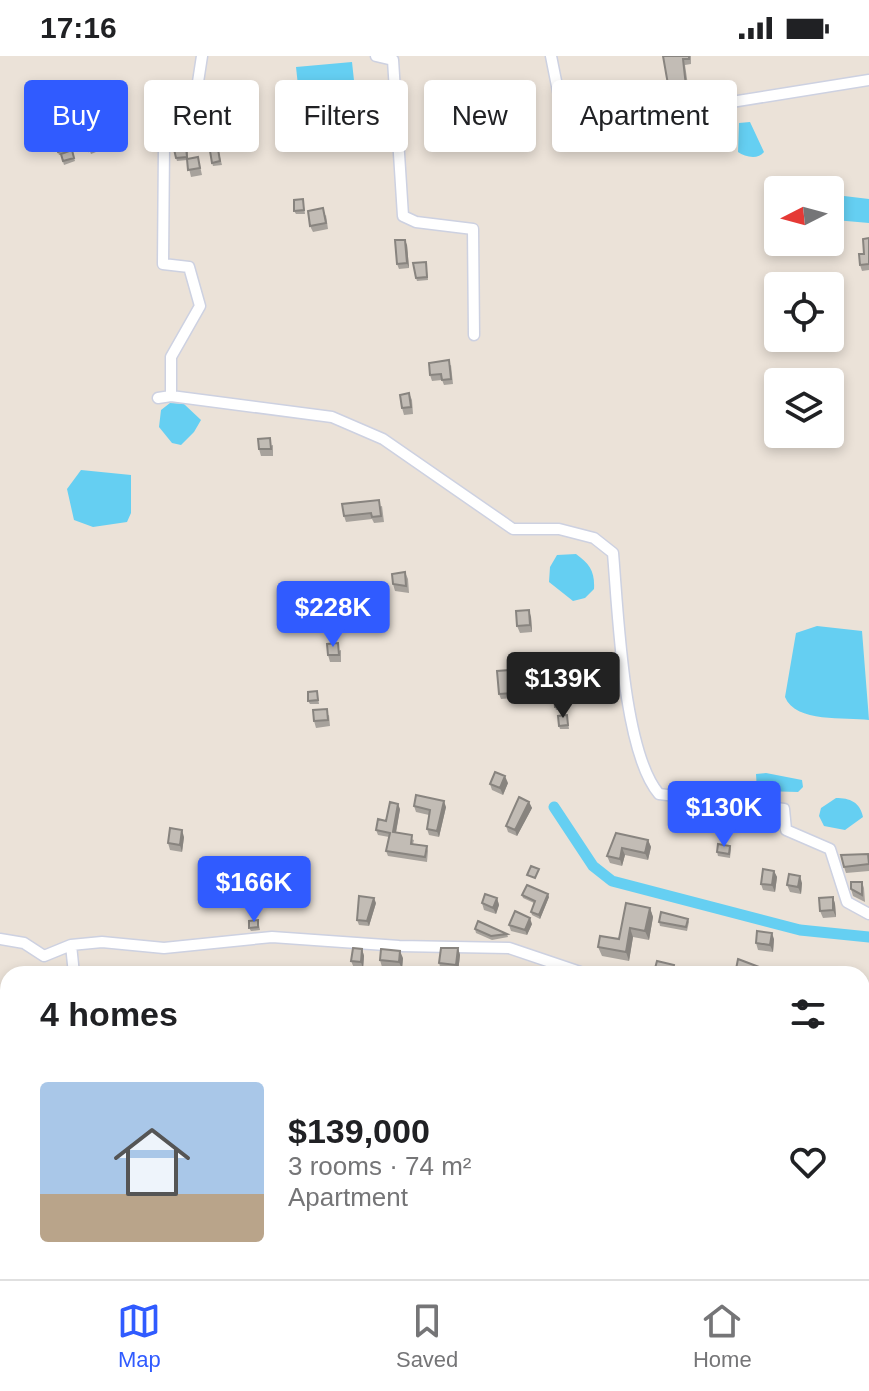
<!DOCTYPE html>
<meta charset="utf-8">
<style>
:root{--surface:#fff;--page:#f6f6f6;--text:#202124;--muted:#757577;--line:#e0e0e0;--accent:#305bff}
body{margin:0;font-family:Helvetica,sans-serif;background:var(--page);color:var(--text);height:100vh;display:flex;flex-direction:column;font-size:30px;white-space:nowrap}
*{box-sizing:border-box;margin:0}
p{font-size:26px;color:var(--muted)}
.icon{flex:none;width:44px;height:44px;fill:none;stroke:currentColor;stroke-width:2;stroke-linecap:round;stroke-linejoin:round}
.map{position:relative;flex:1;overflow:hidden}
.details{position:absolute;left:0px;top:910px;width:870px;height:314px;display:flex;flex-direction:column;background:var(--surface);border-radius:24px 24px 0 0;box-shadow:0 4px 12px #0003}
.details>*{flex:none}
.banner{position:absolute;left:24px;top:24px;width:822px;height:72px;display:flex;gap:16px}
.needle{width:52px;rotate:264deg}
.tools{position:absolute;left:764px;top:120px;display:grid;gap:16px}
.tools a{display:grid;place-items:center;width:80px;height:80px;border-radius:8px;background:var(--surface);box-shadow:0 4px 12px #0003;font-size:40px}
.price{position:absolute;translate:-50% -68px;padding:0 18px;border-radius:8px;background:var(--accent);color:#fff;font-size:26px;line-height:52px;filter:drop-shadow(0 2px 4px #0008)}
.price::after{content:'';position:absolute;left:50%;top:48px;width:24px;height:18px;margin-left:-12px;background:inherit;clip-path:polygon(0 0,100% 0,50% 100%)}
.price.on{background:#222;color:#fff}
ul{padding:0;list-style:none}
li{display:flex;align-items:center;gap:24px;height:200px;padding:0 40px}
li span{display:grid;place-items:center;flex:none;width:224px;height:160px;border-radius:8px;color:#555}
li>.icon{margin-inline-start:auto}
span .icon{width:96px;height:96px;fill:#fffc;stroke-width:1}
li b{font-size:34px}
h2{display:flex;justify-content:space-between;align-items:center;height:96px;padding:0 40px;font-size:34px}
.pill{padding:0 28px;border-radius:8px;background:var(--surface);box-shadow:0 4px 12px #0003;font-size:28px;line-height:72px}
.pill.on{background:var(--accent);color:#fff}
.status{display:flex;justify-content:space-between;align-items:center;height:56px;padding:0 40px;background:var(--surface);direction:ltr}
.status svg{height:22px;fill:currentColor}
.menu{display:flex;justify-content:space-around;align-items:center;height:112px;border-top:2px solid var(--line);background:var(--surface);font-size:22px;color:var(--muted)}
.menu a{display:grid;justify-items:center;gap:4px}
.menu .on{color:var(--accent)}
.map>svg:first-child{display:block}
.water{fill:#65cff2}
.lines{fill:none;stroke-linecap:round;stroke-linejoin:round}
.canal{stroke:#65cff2;stroke-width:11}
.minor-casing{stroke:#cdd1e1;stroke-width:13}
.minor{stroke:#fff;stroke-width:10}
.wall{fill:#a7a29c}
.shaded-wall{fill:#88847f}
.building{fill:#c2bcb5;stroke:#88847f;stroke-width:2}
</style>
<div class="status"><b>17:16</b><svg viewBox="0 0 49 12"><path d="M0 12V9h3v3zM5 12V6h3v6zM10 12V3h3v9zM15 12V0h3v12zM26 1h20v11H26zM47 4h2v5h-2z"/></svg></div>
<div class="map">
<svg width="869" height="1223" viewBox="0 0 869 1223">
<rect width="100%" height="100%" fill="#ebe2d8"/>
<path class="water" d="M352,6L356,43L300,48L296,11Z
M750,66L764,96C758,104 745,101 738,96L739,67Z
M844,140L869,143V167L835,164L834,148Z
M170,347L184,348L201,364L194,376L181,389L172,387L159,371L161,354Z
M81,414L131,419V457L127,466L93,471L74,464L67,433Z
M576,498C590,508 595,516 594,533L585,542L573,545L549,526L550,511L557,499Z
M817,570L862,575L869,664C846,661 795,667 785,641L796,577Z
M766,717L802,724L803,731L798,736L757,735L756,718Z
M836,742C850,742 860,746 863,761L845,774L824,770L819,760L821,752Z"/>
<g class="lines">
<path class="canal" d="M554,751L593,810L612,825L800,874L869,881"/>
<defs>
<path id="minor" d="M376,0L393,4L403,160L416,166L473,173L474,279
M551,0L567,80L585,81L719,48L869,24
M171,340V301L200,250L189,211L163,208L164,89L190,78L202,0
M158,342L171,340L332,361L383,383L513,473H559L594,482L613,497C618,555 623,696 659,738L784,753L786,774L830,793L847,846L869,858
M0,883L24,887L44,900L71,889L74,918
M71,889L102,886L164,892L272,881L399,890L509,892L586,918
M0,1164V1205"/>
</defs>
<use href="#minor" class="minor-casing"/>
<use href="#minor" class="minor"/>
</g>
<path class="wall" d="M663,0H691V8L685,9L688,29L711,32L712,42L663,54L661,48L668,38L669,34Z
M724,26L727,39L715,41L712,34Z
M239,55L241,67L223,71L220,64Z
M78,81L82,92L72,95L75,105L64,109L61,99H59L55,89Z
M97,84L101,94L91,98L87,87Z
M188,95V103L198,101L202,119L191,121L187,104L177,105L176,102Z
M219,97L222,109L213,110L212,107Z
M303,143L305,158H296L294,155Z
M326,159L328,173L313,176L310,170Z
M830,169H835L837,175L838,186L824,188V197L809,199L807,193L808,186H830Z
M869,182V214L862,215L860,209Z
M407,189L409,212L399,213L397,208Z
M426,206L428,224L417,225L416,222Z
M451,309L453,328L444,329L442,324L432,325L430,319Z
M409,337L412,344L413,358L404,359L402,352Z
M273,389V400H261L259,393Z
M382,450L384,466L374,467L372,463L346,466L344,460Z
M405,516L408,523L409,537L395,535L393,528Z
M531,561L532,576L520,577L517,570Z
M341,594V606H330L328,599Z
M512,619L514,642L501,643L499,638Z
M317,635L319,648H310L308,645Z
M563,640L565,654H556L555,651Z
M329,659L330,670L316,672L314,665Z
M567,659L569,673H560L559,670Z
M508,727L503,739L492,734L490,728Z
M529,746L532,752L517,780L508,776L506,770Z
M414,750L446,751L439,781L429,779L427,773L429,759L416,756Z
M400,753L396,777L414,784L413,788L427,790L428,795L427,806L388,800L386,795L389,781L378,779L376,774Z
M616,777L648,784L651,791L648,804L625,799L622,810L610,807L607,800Z
M184,781L182,796L170,794L168,787Z
M730,790L731,793L730,802L718,800L717,796Z
M869,800V815L846,817L844,811Z
M774,815L777,821L775,836L763,834L761,828Z
M862,826L864,832L865,846L853,840L851,833Z
M802,827L801,838L790,836L787,829Z
M522,839L549,841L540,863L532,859L531,856L534,847L523,842Z
M833,841L835,848L836,861L823,862L820,855Z
M497,842L499,849L496,858L484,854L482,847Z
M376,847L369,870L359,869L357,864Z
M650,852L653,861L649,884L633,881L629,905L602,900L598,891L619,883Z
M688,863L689,866L687,875L660,870L659,866Z
M258,864L260,874L251,875L249,872Z
M532,868L527,879L511,875L509,869Z
M475,873L507,878L508,881L492,884L476,877Z
M774,883L773,896L758,894L756,887Z
M458,892L460,899L458,916L441,914L439,907Z
M362,893L364,900L363,913L354,912L351,905Z
M403,902L402,913L382,911L380,904Z
M867,1159L869,1164V1176H862V1160Z"/>
<path class="shaded-wall" d="M405,184L407,189L409,212L407,207Z
M529,554L531,561L532,576L530,569Z
M510,614L512,619L514,642L512,637Z
M505,720L508,727L503,739L500,732Z
M444,745L446,751L439,781L437,775Z
M529,746L532,752L517,780L515,774Z
M398,748L400,753L395,781L393,776Z
M182,774L184,781L182,796L180,789Z
M648,784L651,791L648,804L645,797Z
M622,792L625,799L622,810L620,803Z
M774,815L777,821L775,836L772,829Z
M800,820L802,827L801,838L798,831Z
M548,838L549,841L540,863L539,859Z
M833,841L835,848L836,861L833,854Z
M374,842L376,847L369,870L367,865Z
M497,842L499,849L496,858L493,852Z
M650,852L653,861L649,884L645,875Z
M530,862L532,868L527,879L525,874Z
M630,872L633,881L629,905L626,896Z
M772,877L774,883L773,896L770,889Z
M458,892L460,899L458,916L456,909Z
M362,893L364,900L363,913L361,906Z
M400,895L403,902L402,913L399,906Z"/>
<path class="building" d="M663,0H689V3H683L686,30L709,26L710,36L661,48L660,39L668,38L669,34Z
M724,26V32L712,34V28Z
M236,48L239,60L220,64L218,52Z
M78,81L80,88L58,96L55,89Z
M97,84L100,91L89,95L87,87Z
M186,91L187,101L176,102L174,93Z
M218,93L220,105L212,107L210,95Z
M72,94L74,102L63,105L61,98Z
M198,101L200,112L188,114L187,103Z
M303,143L304,154L294,155V144Z
M323,152L326,167L310,170L308,155Z
M830,169H835L836,180L830,181Z
M869,182V208L860,209L859,198H864L863,183Z
M395,184H405L407,207L397,208Z
M808,186H822V191L807,193Z
M426,206L427,221L416,222L413,207Z
M449,304L451,323L442,324L441,318L430,319L429,307Z
M409,337L411,351L402,352L400,339Z
M270,382L271,393H259L258,383Z
M379,444L381,460L372,461L371,457L344,460L342,448Z
M405,516L406,530L393,528L392,518Z
M529,554L530,569L517,570L516,555Z
M338,587L339,599H328L327,588Z
M510,614L512,637L499,638L497,615Z
M317,635L318,644L308,645V636Z
M563,640L564,650L555,651L554,641Z
M327,653L328,664L314,665L313,654Z
M567,659L568,669L559,670L558,660Z
M495,716L505,720L500,732L490,728Z
M416,739L444,745L437,775L427,773L430,754L414,750Z
M519,741L529,746L515,774L506,770Z
M390,746L398,748L393,776L412,779L411,788L427,790L425,801L386,795L390,777L376,774L378,763L386,765Z
M170,772L182,774L180,789L168,787Z
M616,777L648,784L645,797L622,792L620,803L607,800Z
M718,788L730,790L729,798L717,796Z
M868,798L869,808L844,811L841,799Z
M531,810L539,813L535,822L527,819Z
M763,813L774,815L772,829L761,828Z
M789,818L800,820L798,831L787,829Z
M851,826H862V839L851,833Z
M527,829L548,838L539,859L531,856L535,845L522,839Z
M485,838L497,842L493,852L482,847Z
M359,840L374,842L367,865L357,864Z
M833,841V854L820,855L819,842Z
M626,847L650,852L645,875L630,872L626,896L598,891L600,880L619,883Z
M515,855L530,862L525,874L509,869Z
M661,856L688,863L686,871L659,866Z
M258,864V871L249,872V865Z
M478,865L507,878L491,880L475,873Z
M757,875L772,877L770,889L756,887Z
M353,892L362,893L361,906L351,905Z
M441,892H458L456,909L439,907Z
M381,893L400,895L399,906L380,904Z
M738,903L759,911L758,918H735Z
M657,905L674,909L672,918H664L654,916Z
M864,1016L865,1027H862V1017Z
M862,1067H863L864,1077L862,1085Z
M867,1159L868,1169H862V1160Z
M7,1160H8V1186H7Z
M41,1216H70V1222L42,1223Z
M842,1216H856L857,1223H842Z
M732,1218L753,1219V1223H732Z
M127,1219L139,1220V1223H127Z"/>
</svg>
<div class="tools">
<a><svg class="needle" viewBox="-14 -14 28 28"><path d="M0-13l5 13h-10z" fill="#e53935"/><path d="M0 13l5-13h-10z" fill="#757577"/></svg></a>
<a><svg class="icon" aria-label="locate" viewBox="0 0 24 24"><circle cx="12" cy="12" r="6"/><path d="M12 2v4M12 18v4M2 12h4M18 12h4"/></svg></a>
<a><svg class="icon" aria-label="layers" viewBox="0 0 24 24"><path d="M12 4l9 5-9 5-9-5zM3 14l9 5 9-5"/></svg></a>
</div>
<b class="price" style="left:333px;top:593px">$228K</b>
<b class="price on" style="left:563px;top:664px">$139K</b>
<b class="price" style="left:724px;top:793px">$130K</b>
<b class="price" style="left:254px;top:868px">$166K</b>
<div class="banner">
<a class="pill on">Buy</a>
<a class="pill">Rent</a>
<a class="pill">Filters</a>
<a class="pill">New</a>
<a class="pill">Apartment</a>
</div>
<section class="details">
<h2>4 homes<svg class="icon" aria-label="filters" viewBox="0 0 24 24"><path d="M4 7h16M4 17h16"/><circle cx="9" cy="7" r="2"/><circle cx="15" cy="17" r="2"/></svg></h2>
<ul>
<li><span style="background:linear-gradient(#a9c7e8 70%,#b9a48a 0)"><svg class="icon" aria-label="home" viewBox="0 0 24 24"><path d="M3 11l9-7 9 7M6 9v11h12V9"/></svg></span><div><b>$139,000</b><p>3 rooms · 74 m²</p><p>Apartment</p></div><svg class="icon" aria-label="heart" viewBox="0 0 24 24"><path d="M12 20l-8-8c-3-5 5-10 8-4 3-6 11-1 8 4z"/></svg></li>
</ul>
</section>
</div>
<nav class="menu">
<a class="on"><svg class="icon" aria-label="map" viewBox="0 0 24 24"><path d="M3 6l6-2 6 2 6-2v14l-6 2-6-2-6 2zM9 4v14M15 6v14"/></svg>Map</a>
<a><svg class="icon" aria-label="saved" viewBox="0 0 24 24"><path d="M7 4h10v16l-5-4-5 4z"/></svg>Saved</a>
<a><svg class="icon" aria-label="home" viewBox="0 0 24 24"><path d="M3 11l9-7 9 7M6 9v11h12V9"/></svg>Home</a>
</nav>
